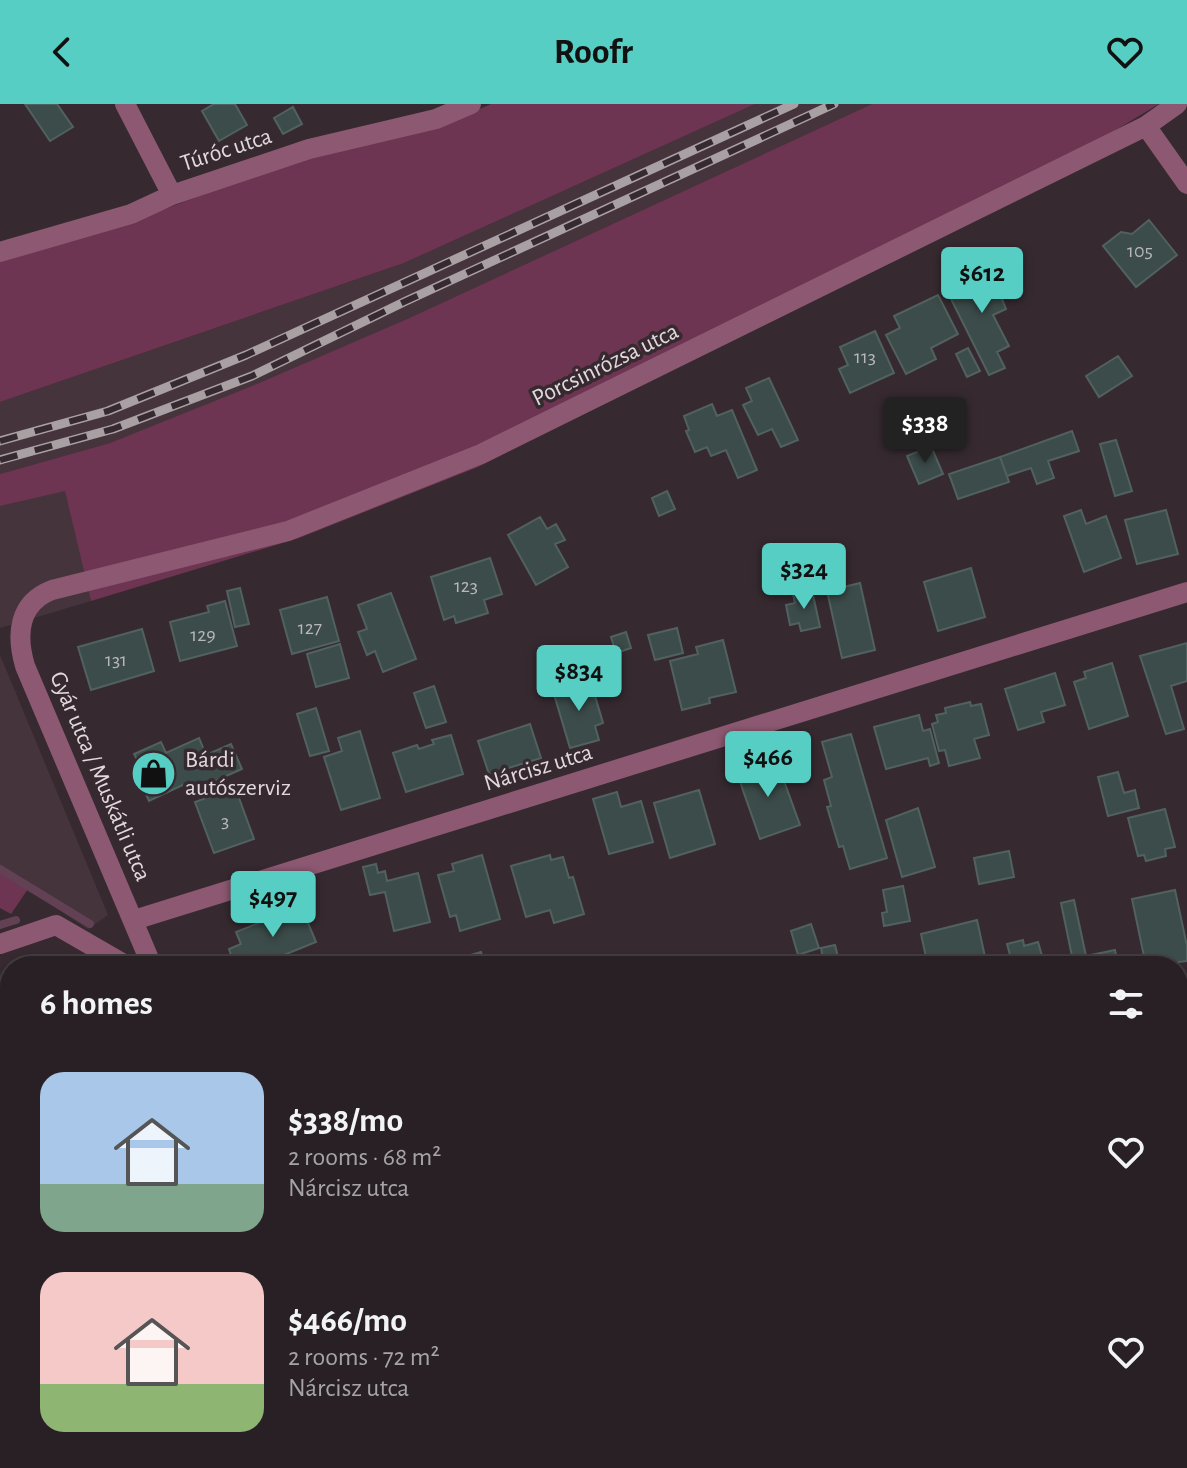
<!DOCTYPE html>
<meta charset="utf-8">
<style>
:root{--surface:#282024;--page:#342d31;--text:#f1f3f6;--muted:#a5a3a6;--line:#443e41;--accent:#56cec4}
body{margin:0;font-family:"Alegreya Sans",sans-serif;background:var(--page);color:var(--text);height:100vh;display:flex;flex-direction:column;font-size:30px;white-space:nowrap}
*{box-sizing:border-box;margin:0}
p{font-size:26px;color:var(--muted)}
.icon{flex:none;width:44px;height:44px;fill:none;stroke:currentColor;stroke-width:2;stroke-linecap:round;stroke-linejoin:round}
.map{position:relative;flex:1;overflow:hidden}
.sheet{position:absolute;left:0px;top:852px;width:1188px;height:512px;display:flex;flex-direction:column;background:var(--surface);border-radius:32px 32px 0 0;box-shadow:0 2px 6px #0004,0 0 0 2px var(--line)}
.sheet>*{flex:none}
.price{position:absolute;translate:-50% -68px;padding:0 18px;border-radius:8px;background:var(--accent);color:#111;font-size:26px;line-height:52px;filter:drop-shadow(0 2px 4px #0008)}
.price::after{content:'';position:absolute;left:50%;top:48px;width:24px;height:18px;margin-left:-12px;background:inherit;clip-path:polygon(0 0,100% 0,50% 100%)}
.price.on{background:#222;color:#fff}
ul{padding:0;list-style:none}
li{display:flex;align-items:center;gap:24px;height:200px;padding:0 40px}
li span{display:grid;place-items:center;flex:none;width:224px;height:160px;border-radius:24px;color:#555}
li>.icon{margin-inline-start:auto}
span .icon{width:96px;height:96px;fill:#fffc;stroke-width:1}
li b{font-size:34px}
h2{display:flex;justify-content:space-between;align-items:center;height:96px;padding:0 40px;font-size:34px}
header{display:flex;justify-content:space-between;align-items:center;height:104px;padding:0 40px;background:var(--accent);color:#111;font-size:36px;font-weight:700}
.map>svg:first-child{display:block}
.built{fill:#46343c}
.green{fill:#6d3552}
.lines{fill:none;stroke-linecap:round;stroke-linejoin:round}
.stream{stroke:#634154;stroke-width:8}
.building{fill:#3c4c4a;stroke:#51615f;stroke-width:2}
.street{stroke:#8d5972;stroke-width:20}
.rail-casing{stroke:#a9a0a4;stroke-width:9}
.rail{stroke:#362a30;stroke-width:6;stroke-dasharray:18;stroke-linecap:butt}
.labels{text-anchor:middle;stroke-width:7;stroke-linejoin:round;paint-order:stroke}
.number-label{font-size:20px;fill:#b8b6b8}
.street-label{font-size:24px;fill:#e1d9dd;stroke:#362a30}
.poi-label{font-size:24px;fill:#e1d9dd;stroke:#362a30;text-anchor:start}
</style>
<header><svg class="icon" aria-label="back" viewBox="0 0 24 24"><path d="M15 5l-7 7 7 7"/></svg>Roofr<svg class="icon" aria-label="heart" viewBox="0 0 24 24"><path d="M12 20l-8-8c-3-5 5-10 8-4 3-6 11-1 8 4z"/></svg></header>
<div class="map">
<svg width="1187" height="1364" viewBox="0 0 1187 1364">
<rect width="100%" height="100%" fill="#362a30"/>
<path class="built" d="M755,0H872L407,215L236,290L110,339L0,370V298L404,159Z
M65,386L91,497L0,524V402Z
M0,551L108,811L88,825L0,767Z"/>
<path class="green" d="M491,0H755L404,159L0,298V152L127,119L311,51L441,22Z
M872,0H1159L927,139L478,363L299,434L91,497L65,387L0,402V370L110,339L257,280L407,215Z
M0,767L28,785L11,810L0,804Z"/>
<g class="lines">
<path class="stream" d="M0,765L90,820
M0,821L16,816
M167,1354L168,1364"/>
</g>
<path class="building" d="M25,0H57L73,23L50,37Z
M214,0H235L247,21L219,37L202,7Z
M293,3L302,20L283,30L274,14Z
M1149,116L1177,151L1136,183L1103,142L1121,128L1132,130Z
M987,165L991,173L998,169L1010,191L1002,195L1006,205L993,211L1009,242L997,248L1005,264L989,271L946,185Z
M938,191L958,230L931,244L936,255L906,270L886,231L900,224L894,212Z
M875,227L894,269L850,289L839,265L848,261L840,243Z
M968,244L980,267L967,273L956,250Z
M1118,252L1132,272L1099,293L1086,272Z
M769,274L798,336L781,343L772,325L758,331L743,301L752,297L746,284Z
M712,300L717,312L732,306L757,366L738,374L726,346L711,352L707,343L695,348L686,327L689,326L684,312Z
M1072,327L1079,347L1048,357L1054,374L1037,380L1031,364L1007,372L1000,353Z
M1116,336L1132,387L1115,392L1100,340Z
M931,342L943,370L919,380L907,352Z
M1000,353L1009,378L958,395L949,370Z
M667,387L675,405L659,412L652,394Z
M1081,406L1086,420L1106,412L1121,454L1084,468L1064,412Z
M1166,406L1178,450L1137,460L1125,416Z
M540,413L547,425L556,420L565,436L555,440L568,463L536,481L508,431Z
M490,454L502,490L484,496L488,509L456,519L454,512L444,516L431,473Z
M971,464L985,513L938,527L924,478Z
M860,479L875,546L842,554L827,487Z
M240,484L249,520L235,523L227,487Z
M812,486L820,523L801,527L799,519L790,521L786,501L795,499L793,490Z
M391,489L416,555L383,568L375,547L367,551L358,528L367,525L358,501Z
M327,493L339,537L292,550L280,506Z
M225,497L237,542L180,557L170,518L209,508L207,502Z
M677,524L683,549L655,556L648,531Z
M142,525L154,567L91,586L78,543Z
M626,528L631,544L616,549L611,533Z
M723,536L736,588L709,594L710,599L682,606L670,557L698,550L696,543Z
M1187,539V577L1171,582L1184,625L1166,630L1140,552Z
M340,540L349,574L316,583L307,550Z
M1112,559L1128,612L1089,625L1074,578L1086,574L1084,568Z
M1055,569L1065,601L1041,608L1044,618L1018,626L1005,585Z
M590,575L603,619L595,622L599,636L570,644L553,587Z
M434,582L446,618L426,624L414,589Z
M970,598L971,602L981,600L989,631L974,635L980,654L949,662L945,646L939,647L932,620L938,618L936,611L946,609L945,604Z
M316,604L329,647L310,652L297,610Z
M919,611L923,627L930,625L939,659L930,662L928,654L886,665L874,623Z
M530,620L541,654L489,670L478,637Z
M360,627L380,694L341,706L324,653L342,647L338,634Z
M851,630L887,754L850,765L843,742L839,743L827,703L831,702L824,676L832,673L822,638Z
M451,631L463,670L406,688L393,649L417,641L419,645L434,640L432,636Z
M199,634L206,651L231,640L242,665L195,686L191,677L149,697L134,664L140,661L134,650L161,638L166,649Z
M776,655L800,721L760,735L737,669Z
M1118,668L1124,689L1135,686L1139,704L1108,712L1098,673Z
M235,683L254,735L214,749L195,698Z
M699,686L715,740L670,754L654,699Z
M617,688L621,703L641,697L653,738L609,750L593,695Z
M918,704L935,763L902,773L886,716Z
M1165,705L1175,743L1165,745L1166,752L1146,757L1144,751L1138,752L1128,714Z
M1009,747L1014,773L979,780L974,754Z
M482,751L500,815L460,827L456,811L450,813L438,771L454,767L452,760Z
M550,751L551,756L563,753L569,774L573,773L584,810L554,819L550,806L526,813L511,762Z
M376,760L378,769L385,767L387,777L418,769L430,818L394,827L385,788L370,791L363,763Z
M903,782L910,817L884,822L882,809L887,808L883,786Z
M1175,786L1187,842V857L1146,862L1132,795Z
M1074,796L1086,852L1115,846L1118,862H1074L1061,799Z
M301,802L316,838L257,862H235L229,845L241,840L236,828Z
M977,816L987,862H936L933,851L926,853L921,830Z
M811,820L819,844L798,851L791,827Z
M1023,836L1024,842L1038,838L1045,862H1013L1007,840Z
M835,841L839,857L824,860L821,844Z
M481,848L485,861L456,862L454,856Z
M1178,1021L1187,1022V1047L1178,1045Z
M89,1354H131L133,1359L119,1364H61Z
M217,1354H240L243,1363L209,1364L207,1358Z
M403,1354H478L461,1361L458,1356L440,1364H408Z
M598,1354H631L635,1364H602Z
M700,1354H706L711,1364H676Z
M997,1354H1057L1054,1364H1018L996,1356Z
M1057,1354H1110L1116,1356L1113,1364H1054Z"/>
<g class="lines">
<path class="street" d="M125,0L172,91
M1146,22L1187,80
M0,148L131,110L172,91L309,45L436,15L471,0
M134,816L1187,488
M0,840L56,821L127,862
M152,862L25,562C16,531 18,499 52,486L288,427L481,350L1146,22L1177,0
M1178,902L1187,900
M353,1354L358,1364
M824,1354L848,1364
M926,1364L929,1354"/>
<defs>
<path id="rail" d="M0,337L108,307L246,251L794,0
M0,356L113,325L252,272L406,197L834,0"/>
</defs>
<use href="#rail" class="rail-casing"/>
<use href="#rail" class="rail"/>
</g>
<defs>
<symbol id="shop-disc" viewBox="-11 -11 22 22"><circle r="9.5" fill="#56cec4" stroke="#362a30"/><path d="M-5-2.5h2.3a2.7 3.5 0 0 1 5.4 0H5L5.5 6h-11ZM-1.5-2.5h3a1.5 2.3 0 0 0-3 0Z" fill="#111"/></symbol>
</defs>
<g fill-rule="evenodd">
<use href="#shop-disc" x="128" y="644" width="51" height="51"/>
</g>
<g class="labels">
<g class="number-label">
<text x="1140" y="153">105</text>
<text x="865" y="259">113</text>
<text x="466" y="488">123</text>
<text x="310" y="530">127</text>
<text x="203" y="537">129</text>
<text x="116" y="562">131</text>
<text x="225" y="723">3</text>
</g>
<g class="street-label">
<text transform="translate(226 45) rotate(-18)" y="8">Túróc utca</text>
<text transform="translate(605 260) rotate(-26)" y="8">Porcsinrózsa utca</text>
<text transform="translate(538 663) rotate(-17)" y="8">Nárcisz utca</text>
<text transform="translate(101 672) rotate(67)" y="8">Gyár utca / Muskátli utca</text>
</g>
<g class="poi-label">
<text x="185" y="663">Bárdi<tspan x="185" dy="28">autószerviz</tspan></text>
</g>
</g>
</svg>
<b class="price" style="left:982px;top:211px">$612</b>
<b class="price on" style="left:925px;top:361px">$338</b>
<b class="price" style="left:804px;top:507px">$324</b>
<b class="price" style="left:579px;top:609px">$834</b>
<b class="price" style="left:768px;top:695px">$466</b>
<b class="price" style="left:273px;top:835px">$497</b>
<section class="sheet">
<h2>6 homes<svg class="icon" aria-label="filters" viewBox="0 0 24 24"><path d="M4 7h16M4 17h16"/><circle cx="9" cy="7" r="2"/><circle cx="15" cy="17" r="2"/></svg></h2>
<ul>
<li><span style="background:linear-gradient(#a9c7e8 70%,#7fa58c 0)"><svg class="icon" aria-label="home" viewBox="0 0 24 24"><path d="M3 11l9-7 9 7M6 9v11h12V9"/></svg></span><div><b>$338/mo</b><p>2 rooms · 68 m²</p><p>Nárcisz utca</p></div><svg class="icon" aria-label="heart" viewBox="0 0 24 24"><path d="M12 20l-8-8c-3-5 5-10 8-4 3-6 11-1 8 4z"/></svg></li>
<li><span style="background:linear-gradient(#f6c9c9 70%,#8fb573 0)"><svg class="icon" aria-label="home" viewBox="0 0 24 24"><path d="M3 11l9-7 9 7M6 9v11h12V9"/></svg></span><div><b>$466/mo</b><p>2 rooms · 72 m²</p><p>Nárcisz utca</p></div><svg class="icon" aria-label="heart" viewBox="0 0 24 24"><path d="M12 20l-8-8c-3-5 5-10 8-4 3-6 11-1 8 4z"/></svg></li>
</ul>
</section>
</div>
